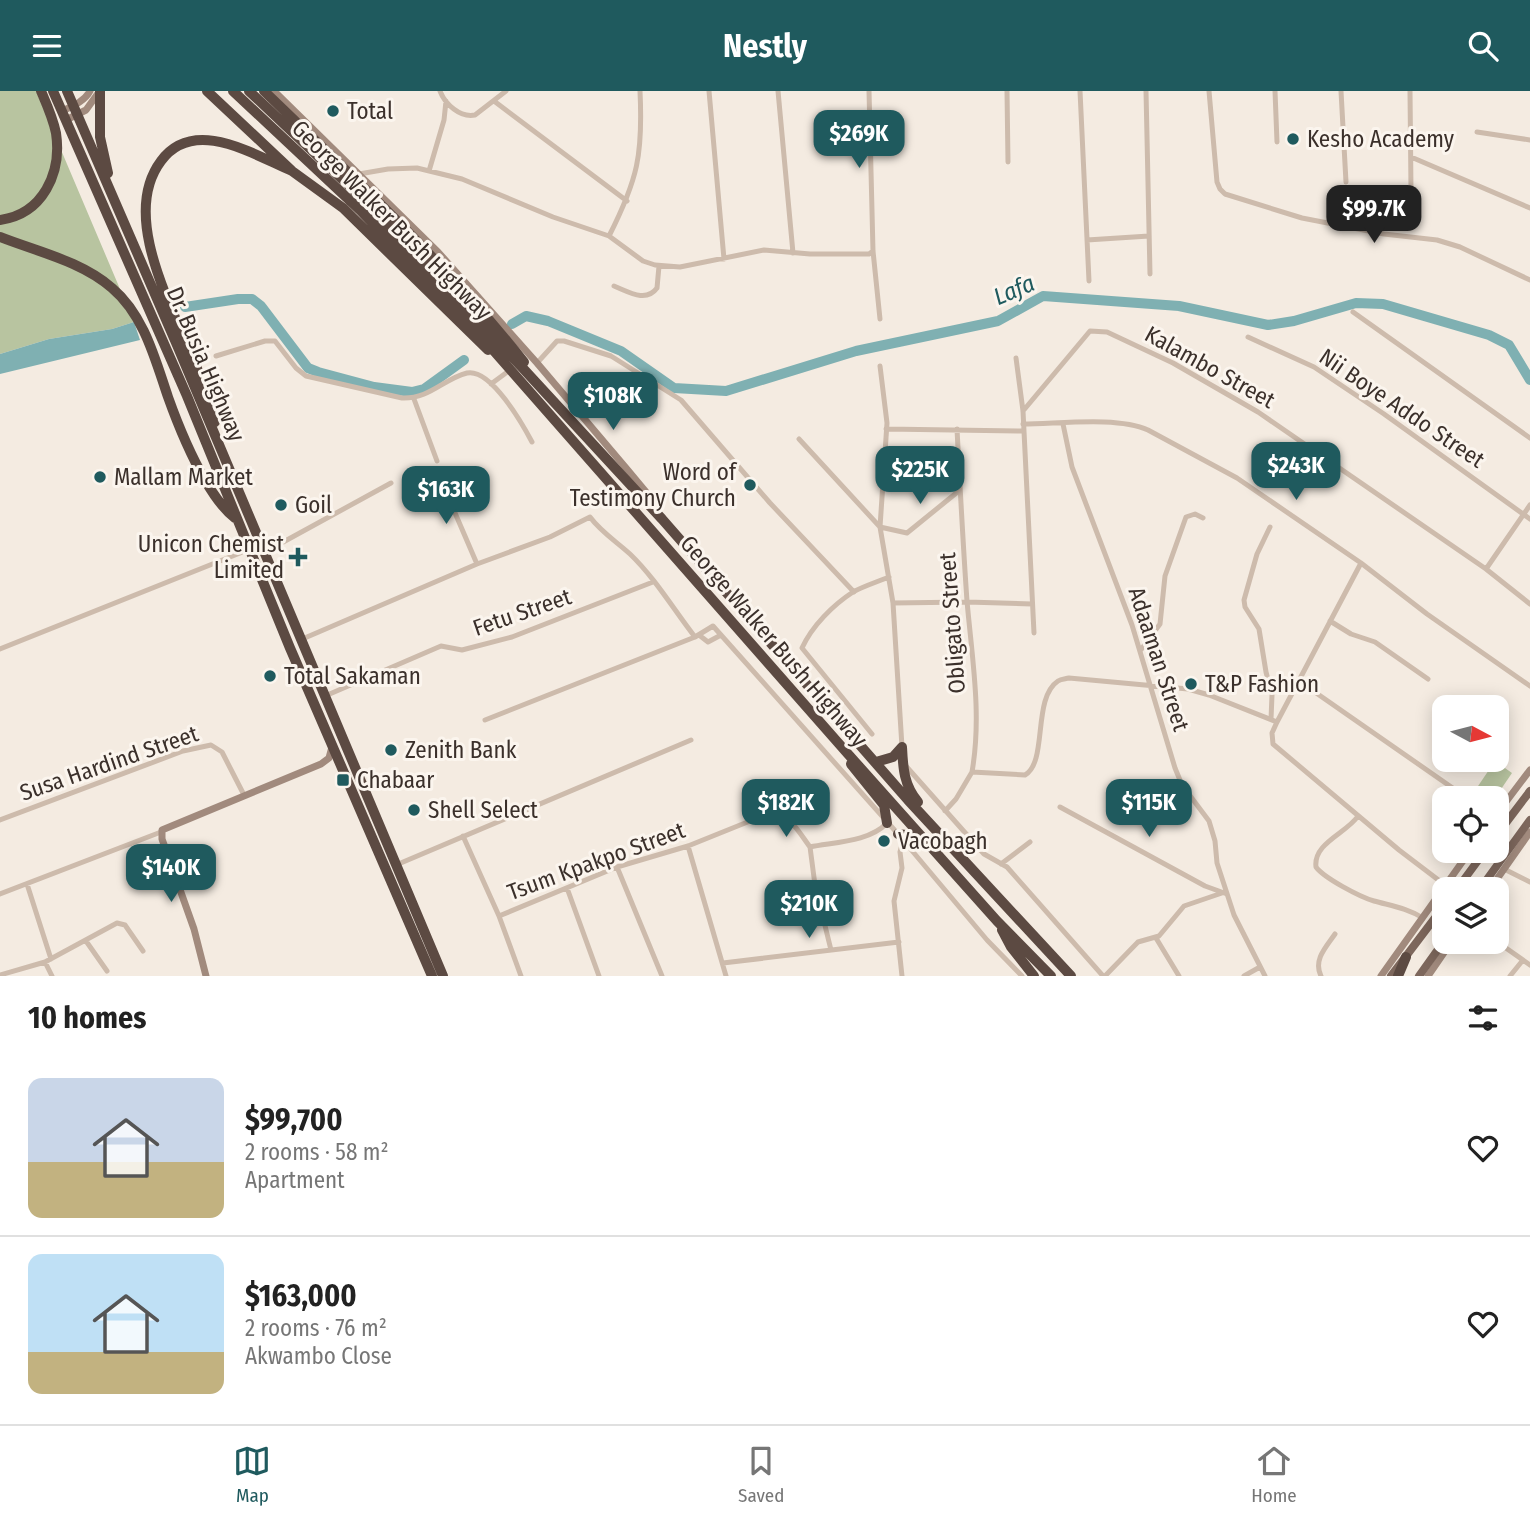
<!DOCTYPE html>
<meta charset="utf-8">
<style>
:root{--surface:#fff;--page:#f2f2f2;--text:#222;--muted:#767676;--line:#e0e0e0;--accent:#1f5a5e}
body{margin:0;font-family:"Fira Sans Condensed",sans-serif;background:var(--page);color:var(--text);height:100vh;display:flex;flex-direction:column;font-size:26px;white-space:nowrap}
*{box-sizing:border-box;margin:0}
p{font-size:23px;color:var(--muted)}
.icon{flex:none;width:38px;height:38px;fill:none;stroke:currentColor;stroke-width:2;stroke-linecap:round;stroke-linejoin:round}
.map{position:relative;height:885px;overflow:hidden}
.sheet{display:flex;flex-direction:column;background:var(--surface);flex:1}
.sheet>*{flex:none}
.needle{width:46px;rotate:97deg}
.buttons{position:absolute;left:1432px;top:604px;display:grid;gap:14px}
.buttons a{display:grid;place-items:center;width:77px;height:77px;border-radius:14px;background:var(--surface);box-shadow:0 4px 18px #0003;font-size:35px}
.price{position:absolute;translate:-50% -60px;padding:0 16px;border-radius:14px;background:var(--accent);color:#fff;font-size:23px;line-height:46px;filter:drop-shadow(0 2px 4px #0008)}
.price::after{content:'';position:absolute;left:50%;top:42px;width:21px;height:16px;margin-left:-10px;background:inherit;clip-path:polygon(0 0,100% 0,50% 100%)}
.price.active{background:#222;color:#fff}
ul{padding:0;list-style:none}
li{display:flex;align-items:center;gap:21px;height:175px;padding:0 28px}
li+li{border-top:2px solid var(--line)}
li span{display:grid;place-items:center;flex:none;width:196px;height:140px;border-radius:14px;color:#555}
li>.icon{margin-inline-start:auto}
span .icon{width:84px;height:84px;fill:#fffc;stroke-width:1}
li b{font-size:30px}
h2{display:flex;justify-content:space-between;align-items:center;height:84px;padding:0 28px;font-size:30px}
header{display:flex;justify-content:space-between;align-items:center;height:91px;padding:0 28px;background:var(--accent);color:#fff;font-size:32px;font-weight:700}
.menu{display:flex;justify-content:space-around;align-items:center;height:98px;border-top:2px solid var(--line);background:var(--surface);font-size:19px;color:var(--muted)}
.menu a{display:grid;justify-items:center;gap:4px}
.menu .active{color:var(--accent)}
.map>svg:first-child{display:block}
.green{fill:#b8c4a0}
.water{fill:#7fb0b2}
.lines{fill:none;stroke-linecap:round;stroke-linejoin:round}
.river{stroke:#7fb0b2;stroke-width:10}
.street{stroke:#cdbbac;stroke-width:5}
.secondary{stroke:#a18a7d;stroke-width:7}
.primary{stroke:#7d675c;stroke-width:8}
.highway{stroke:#5c4a42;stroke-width:10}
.poi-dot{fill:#1f5a5e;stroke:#fbf5ee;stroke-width:2.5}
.labels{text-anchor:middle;stroke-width:6;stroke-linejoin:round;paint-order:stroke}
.poi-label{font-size:23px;fill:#3b302b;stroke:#fbf5ee;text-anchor:start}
.street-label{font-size:23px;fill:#3b302b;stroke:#fbf5ee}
.water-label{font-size:24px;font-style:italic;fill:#1f5a5e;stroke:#fbf5ee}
</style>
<header><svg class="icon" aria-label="menu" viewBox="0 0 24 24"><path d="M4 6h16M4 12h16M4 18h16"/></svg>Nestly<svg class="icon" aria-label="search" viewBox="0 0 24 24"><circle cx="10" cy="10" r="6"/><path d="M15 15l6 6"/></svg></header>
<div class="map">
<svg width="1530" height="885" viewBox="0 0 1530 885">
<rect width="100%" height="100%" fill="#f4ebe1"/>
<path class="green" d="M0,0H36L134,231L112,238L49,248L0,263Z
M1495,670L1512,682L1495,707H1484L1474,701Z"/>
<path class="water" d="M134,231L140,249L0,283V263L49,248L112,238Z"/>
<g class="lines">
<path class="river" d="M185,216L238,208H252L261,215L308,277L318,281L374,296L412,301L424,298L464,269
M512,233L526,225L548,230L621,260L674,297L726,300L856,260L998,230L1043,205L1179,215L1268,234L1294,230L1356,212L1383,213L1489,244L1509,254L1530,289"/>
<path class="street" d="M440,0C445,13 460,27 475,24L506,0
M709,0L724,168
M778,0L793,162
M869,0L873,160L880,228
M1007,0L1008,71
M1080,0L1089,190
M1146,0L1150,183
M1209,0L1217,91L1220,98L1225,103L1302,127L1384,143L1437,149L1460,156L1530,189
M1275,0L1277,51
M1341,0L1346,91
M1410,0L1411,99
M494,10L627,110
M1477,41L1530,49
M1411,66L1530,117
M429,80L444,29L446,10
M359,83L388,78L417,77L462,88L553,126L609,145L643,170L655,174L680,176L764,159L810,163H869L873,160
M609,145C638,88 643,63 640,0
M1087,149L1149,145
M614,195C629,201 646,212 657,197L659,175
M1353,221L1530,347
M1248,246L1314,276L1384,323L1530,428
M216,265L265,250H275L296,277L306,285L402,307C430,308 443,288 467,282C491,277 523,334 532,351
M1016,267L1023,320L1034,542
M537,272L557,250H564L611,265L681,309L770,412L854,501
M880,275L887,332L880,436L893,512L902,656
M491,293L510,279
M414,308L437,370
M1023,320L1090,240L1107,241L1173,272L1258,321L1486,478L1530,513
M1023,333C1058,333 1117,325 1148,339L1237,387L1361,472L1427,523L1530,595
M1063,333L1072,376L1132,534L1175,677L1182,694L1209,730L1215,750L1217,772L1234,824L1265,885
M886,338L1024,340
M957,338C960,396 963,453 967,510C972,567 982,624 972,681
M799,348L880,436L907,442L960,399
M440,387L477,473
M1270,436L1257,463L1244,509L1245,516L1259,538L1266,581L1272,604L1271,628
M265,461L391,392
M1361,472L1277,631L1272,642L1273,653L1399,759L1445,794
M1486,478L1530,414
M893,512L967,511L1032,513
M1330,530L1351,543L1375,551L1428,588
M699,544L708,551L721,544
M300,549L477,473L550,446L590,426C601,441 617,451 630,463C655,487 674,519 695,546
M0,558L250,458
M1140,560L1160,533L1165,485L1186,426L1195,423L1203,427
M1299,590L1467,707
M325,605L441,555L462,559L512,546L653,491
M485,629L695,546L713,535L898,743L987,849L1022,885
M872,643L802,557C812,535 833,514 853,501C864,495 877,491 889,486
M905,674L984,763L1007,776L1103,885
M1060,716L1205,795L1227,803
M945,720L956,708L972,681L1025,684C1048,671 1032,607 1058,590C1061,588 1065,588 1069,587L1188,598L1209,604L1277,631
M1358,725C1347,742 1313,752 1316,776C1324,787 1360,806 1374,810C1392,815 1407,817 1423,827
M0,729L183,660L211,654L222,661L244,704
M463,745L499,825L521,885
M688,755L726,885
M810,756L815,794L831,859
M810,756C835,751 869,751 887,732
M1001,773L1030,751
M396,774L691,649
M617,776L662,885
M1504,778L1530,791
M27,793L51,868
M567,797L599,885
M0,803L161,741
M499,825L617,776L688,755L770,722C789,721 800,743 810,756
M1156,847L1179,885
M86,850L107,880
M1496,850L1530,874
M45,871L52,885
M723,872L899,851
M0,884L45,871L117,832L125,834L143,860
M902,885L894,810L902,777L900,761L903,750
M1105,885L1138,851L1159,845L1184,815L1222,802
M1244,885L1260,876
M1321,885C1313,869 1326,856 1335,843
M1510,885L1523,869"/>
<path class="secondary" d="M274,0L438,161L537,272L626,377L651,407L658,420
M62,20C73,15 85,10 90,0
M66,29L86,19L99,1
M1496,724L1530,679
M1490,798L1530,741
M206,885L194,838L162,748V739L321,673L329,667L332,656
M1381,885L1470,760
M1428,885L1452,850"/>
<path class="primary" d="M1496,745L1530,700
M1457,798L1485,760
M1480,798L1530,729
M1391,885L1444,815
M1419,885L1444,850"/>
<path class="highway" d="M53,0L187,305L290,557L432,885
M67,0L177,254L443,885
M100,0V46L108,82
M207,0L292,80L343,117L488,259
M233,0L360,119L472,235L848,663L997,830L1051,885
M249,0L358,103L469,219L662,428L908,709L1071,885
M264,0C354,87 446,173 524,271
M0,129C43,123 62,82 56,42C53,27 47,14 41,0
M0,146C38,161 81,170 112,197C144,224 155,268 168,306C178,334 190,363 205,389C213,403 222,417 235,427
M215,331C201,258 110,138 161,70C194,25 254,64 292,80
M902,656C903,678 904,694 918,711
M876,671L893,666L902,656
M851,673L884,714L887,732
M898,743L922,746
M1002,839L1011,856L1034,885
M1398,885L1406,866"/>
</g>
<g class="poi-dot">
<circle cx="333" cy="20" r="7"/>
<circle cx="1293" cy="48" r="7"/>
<circle cx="100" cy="386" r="7"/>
<circle cx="750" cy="394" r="7"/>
<circle cx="281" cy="414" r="7"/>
<path d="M294.5 455.5h7v7h7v7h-7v7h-7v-7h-7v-7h7z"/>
<circle cx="270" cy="585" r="7"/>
<circle cx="1191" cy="593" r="7"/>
<circle cx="391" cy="659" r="7"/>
<rect x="336" y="682" width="14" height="14" rx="3.5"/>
<circle cx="414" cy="719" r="7"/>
<circle cx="884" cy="750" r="7"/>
</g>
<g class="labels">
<g class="poi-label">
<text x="347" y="28">Total</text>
<text x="1307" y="56">Kesho Academy</text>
<text x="736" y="389" text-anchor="end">Word of<tspan x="736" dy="26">Testimony Church</tspan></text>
<text x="114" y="394">Mallam Market</text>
<text x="295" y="422">Goil</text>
<text x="284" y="461" text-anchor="end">Unicon Chemist<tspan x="284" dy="26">Limited</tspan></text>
<text x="284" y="593">Total Sakaman</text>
<text x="1205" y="601">T&amp;P Fashion</text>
<text x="405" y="667">Zenith Bank</text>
<text x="357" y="697">Chabaar</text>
<text x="428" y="727">Shell Select</text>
<text x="898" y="758">Vacobagh</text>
</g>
<g class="street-label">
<text transform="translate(392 129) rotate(45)" y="8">George Walker Bush Highway</text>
<text transform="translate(206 273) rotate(67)" y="8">Dr. Busia Highway</text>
<text transform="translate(1210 276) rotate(29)" y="8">Kalambo Street</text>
<text transform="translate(1402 317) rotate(34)" y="8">Nii Boye Addo Street</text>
<text transform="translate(522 521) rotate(-19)" y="8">Fetu Street</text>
<text transform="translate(952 532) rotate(-94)" y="8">Obligato Street</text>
<text transform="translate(774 550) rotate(49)" y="8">George Walker Bush Highway</text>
<text transform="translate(1159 568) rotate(72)" y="8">Adaaman Street</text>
<text transform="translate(109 672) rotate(-19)" y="8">Susa Hardind Street</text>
<text transform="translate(596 770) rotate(-20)" y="8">Tsum Kpakpo Street</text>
</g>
<g class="water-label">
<text transform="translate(1014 199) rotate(-23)" y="8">Lafa</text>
</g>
</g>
</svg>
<div class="buttons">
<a><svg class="needle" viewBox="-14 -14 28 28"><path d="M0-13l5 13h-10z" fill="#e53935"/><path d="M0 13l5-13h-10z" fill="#767676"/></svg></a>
<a><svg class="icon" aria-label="locate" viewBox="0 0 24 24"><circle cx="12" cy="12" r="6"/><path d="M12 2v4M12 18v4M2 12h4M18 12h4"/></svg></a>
<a><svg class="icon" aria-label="layers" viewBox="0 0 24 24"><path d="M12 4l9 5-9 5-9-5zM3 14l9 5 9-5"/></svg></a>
</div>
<b class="price" style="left:859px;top:79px">$269K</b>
<b class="price active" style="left:1374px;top:154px">$99.7K</b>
<b class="price" style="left:613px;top:341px">$108K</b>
<b class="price" style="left:1296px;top:411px">$243K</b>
<b class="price" style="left:920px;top:415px">$225K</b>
<b class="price" style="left:446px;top:435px">$163K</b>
<b class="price" style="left:786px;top:748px">$182K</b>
<b class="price" style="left:1149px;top:748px">$115K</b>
<b class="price" style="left:171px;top:813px">$140K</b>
<b class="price" style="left:809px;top:849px">$210K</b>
</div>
<section class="sheet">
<h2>10 homes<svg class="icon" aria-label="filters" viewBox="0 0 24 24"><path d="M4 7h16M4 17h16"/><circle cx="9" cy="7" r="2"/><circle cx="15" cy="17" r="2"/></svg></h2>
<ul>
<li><span style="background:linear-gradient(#c9d6e8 60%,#c2b280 0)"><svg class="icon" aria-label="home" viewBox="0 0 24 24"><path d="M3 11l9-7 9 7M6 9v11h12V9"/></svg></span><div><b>$99,700</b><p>2 rooms · 58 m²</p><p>Apartment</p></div><svg class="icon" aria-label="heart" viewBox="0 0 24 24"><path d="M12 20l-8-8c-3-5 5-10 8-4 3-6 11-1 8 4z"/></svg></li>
<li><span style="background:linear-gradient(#bfe0f5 70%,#c2b280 0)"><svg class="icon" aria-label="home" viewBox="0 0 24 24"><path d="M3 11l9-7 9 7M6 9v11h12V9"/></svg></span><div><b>$163,000</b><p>2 rooms · 76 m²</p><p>Akwambo Close</p></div><svg class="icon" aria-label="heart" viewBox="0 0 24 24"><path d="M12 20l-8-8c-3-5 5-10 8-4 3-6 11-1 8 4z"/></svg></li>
</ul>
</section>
<nav class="menu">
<a class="active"><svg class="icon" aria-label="map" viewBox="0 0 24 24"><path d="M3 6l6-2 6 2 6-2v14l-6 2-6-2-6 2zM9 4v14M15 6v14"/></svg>Map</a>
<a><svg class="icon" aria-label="saved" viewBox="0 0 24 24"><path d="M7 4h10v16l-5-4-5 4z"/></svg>Saved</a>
<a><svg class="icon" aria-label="home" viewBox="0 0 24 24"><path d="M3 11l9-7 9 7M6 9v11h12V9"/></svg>Home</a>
</nav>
